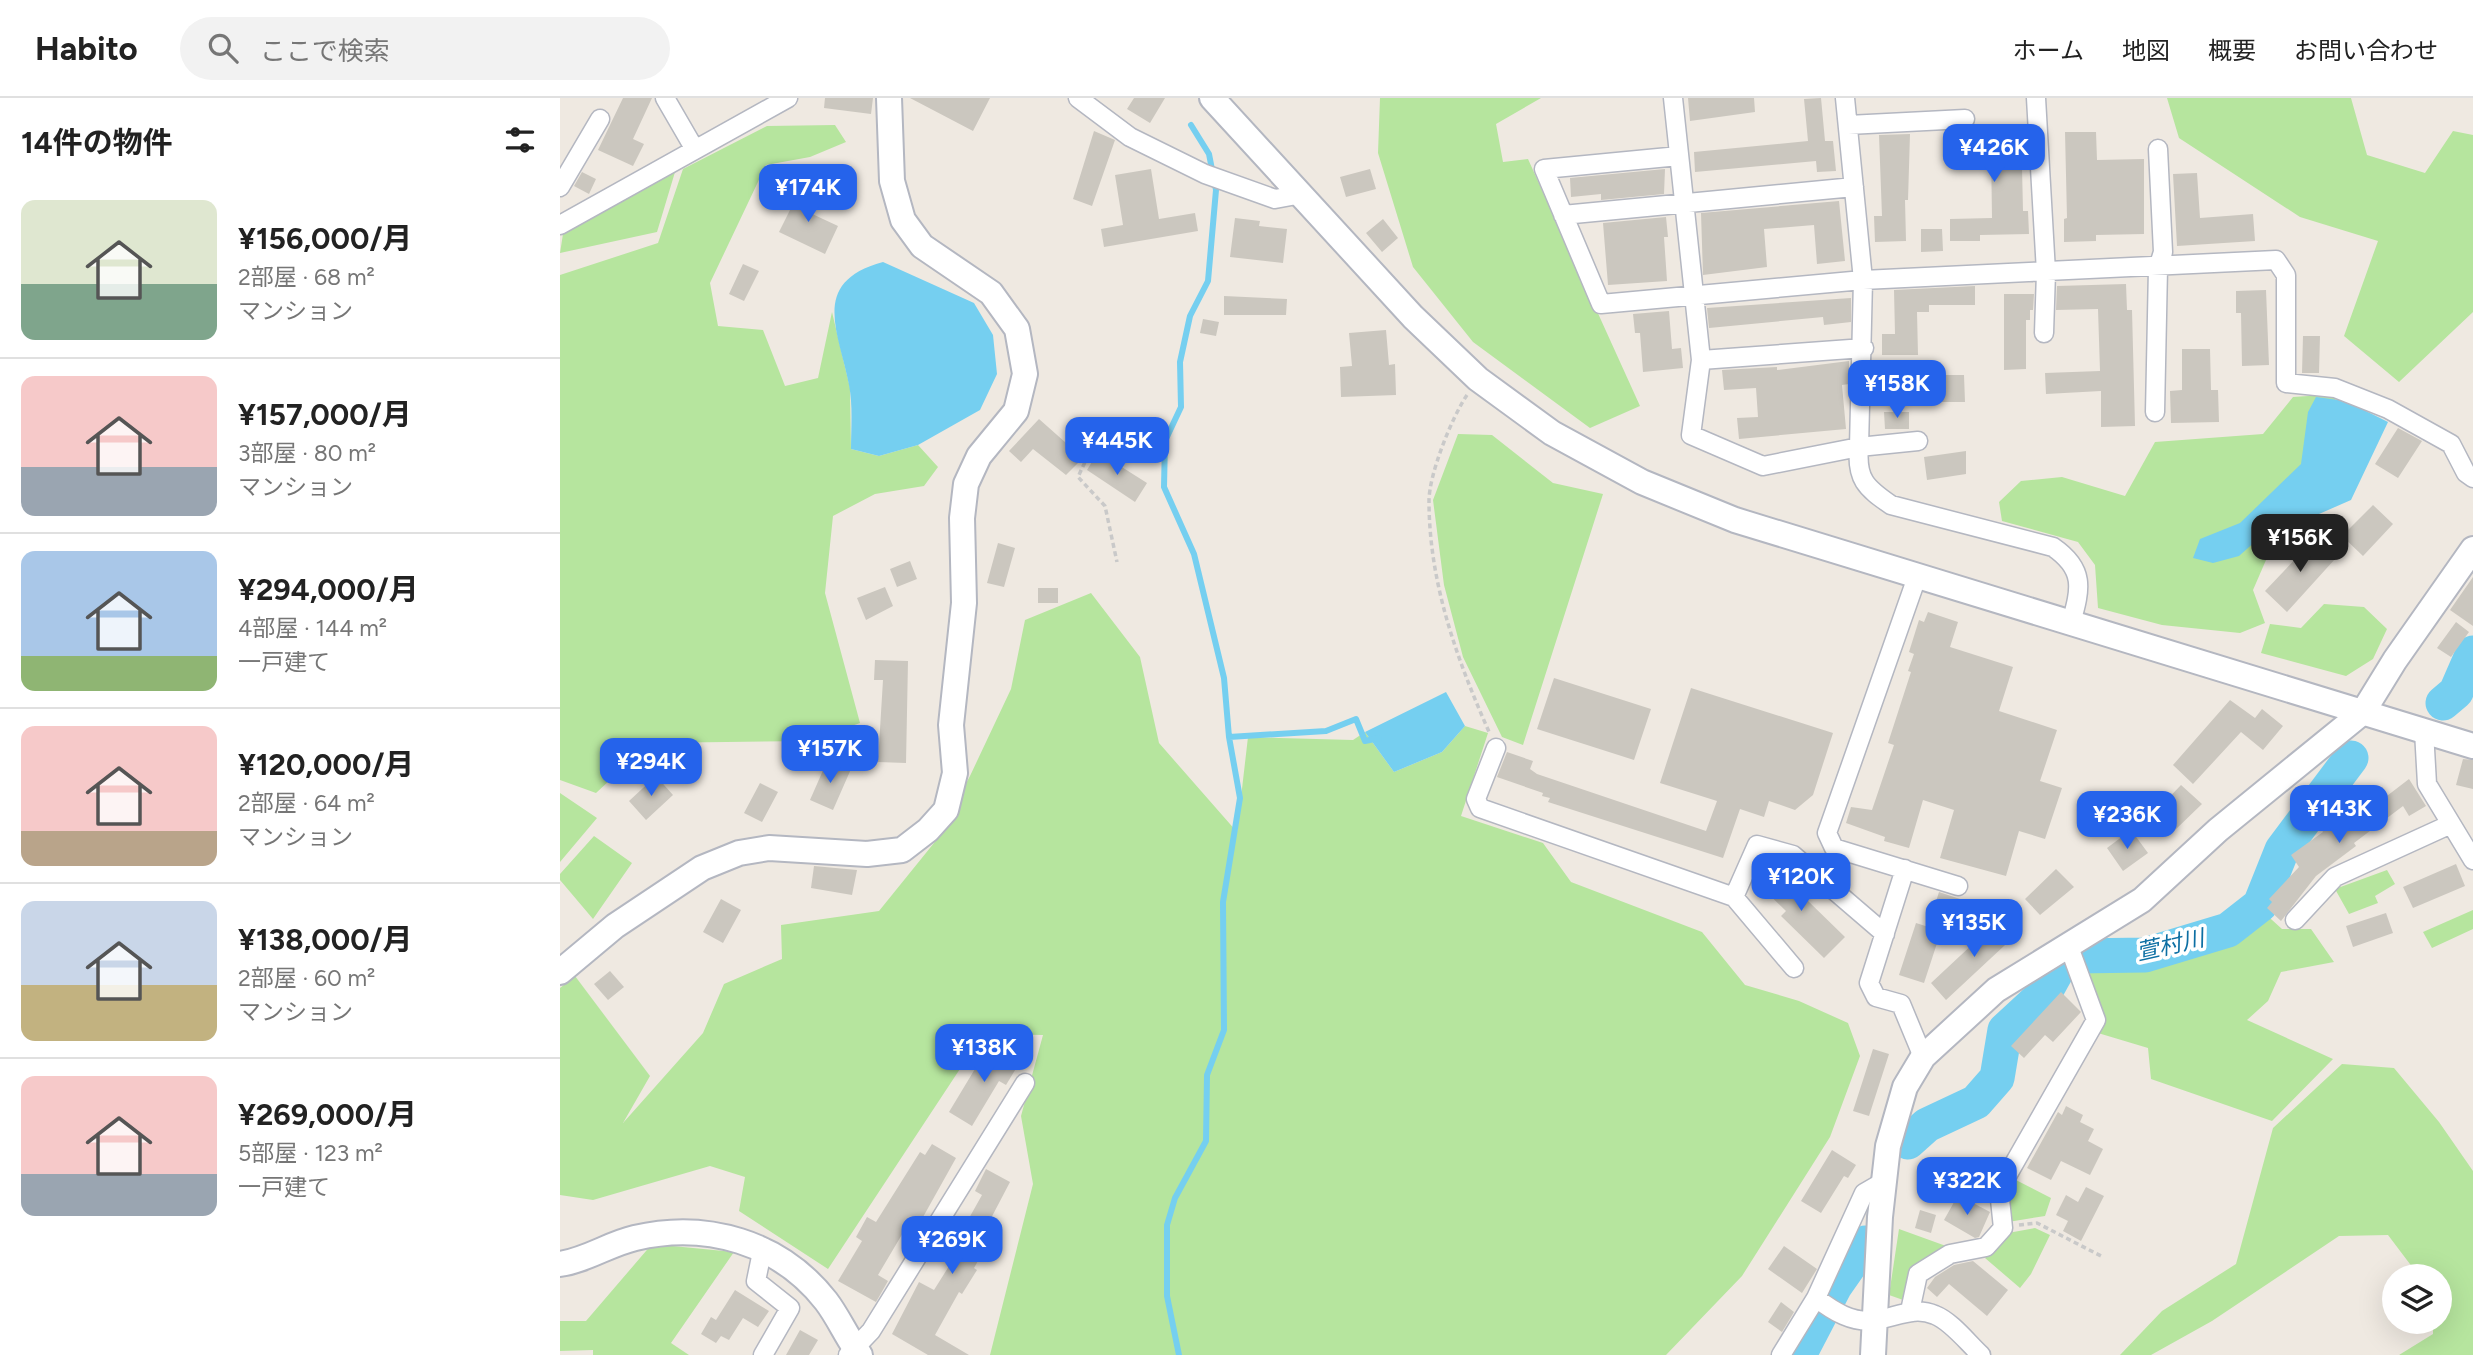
<!DOCTYPE html>
<html lang="ja">
<meta charset="utf-8">
<style>
:root{--surface:#fff;--page:#f2f2f2;--text:#222;--muted:#767676;--line:#e0e0e0;--accent:#2563eb}
body{margin:0;font-family:Figtree,"Noto Sans JP",sans-serif;background:var(--page);color:var(--text);height:100vh;display:flex;flex-direction:column;font-size:26px;white-space:nowrap}
*{box-sizing:border-box;margin:0}
p{font-size:23px;color:var(--muted)}
.icon{flex:none;width:38px;height:38px;fill:none;stroke:currentColor;stroke-width:2;stroke-linecap:round;stroke-linejoin:round}
.map{position:relative;flex:1;overflow:hidden}
.sheet{display:flex;flex-direction:column;background:var(--surface);width:560px}
.sheet>*{flex:none}
.buttons{position:absolute;left:1822px;top:1166px;display:grid;gap:14px}
.buttons a{display:grid;place-items:center;width:70px;height:70px;border-radius:50%;background:var(--surface);box-shadow:0 7px 28px #0002;font-size:35px}
.price{position:absolute;translate:-50% -60px;padding:0 16px;border-radius:14px;background:var(--accent);color:#fff;font-size:23px;line-height:46px;filter:drop-shadow(0 2px 4px #0008)}
.price::after{content:'';position:absolute;left:50%;top:42px;width:21px;height:16px;margin-left:-10px;background:inherit;clip-path:polygon(0 0,100% 0,50% 100%)}
.price.selected{background:#222;color:#fff}
ul{padding:0;list-style:none}
li{display:flex;align-items:center;gap:21px;height:175px;padding:0 21px}
li+li{border-top:2px solid var(--line)}
li span{display:grid;place-items:center;flex:none;width:196px;height:140px;border-radius:14px;color:#555}
li>.icon{margin-inline-start:auto}
span .icon{width:84px;height:84px;fill:#fffc;stroke-width:1}
li b{font-size:30px}
h2{display:flex;justify-content:space-between;align-items:center;height:84px;padding:0 21px;font-size:30px}
header{display:flex;align-items:center;gap:42px;box-sizing:border-box;height:98px;padding:0 35px;background:var(--surface);border-bottom:2px solid var(--line)}
header strong{font-size:33px}
nav{display:flex;gap:38px;margin-inline-start:auto;font-size:24px}
.search{width:490px;height:63px;background:var(--page);display:flex;align-items:center;gap:18px;box-sizing:border-box;padding:0 24px;border-radius:38px;color:var(--muted);font-size:26px}
main{display:flex;flex:1;min-height:0}
.map>svg:first-child{display:block}
.green{fill:#b6e59e}
.water{fill:#75cff0}
.lines{fill:none;stroke-linecap:round;stroke-linejoin:round}
.stream{stroke:#75cff0;stroke-width:6}
.river{stroke:#75cff0;stroke-width:35}
.building{fill:#cbc7bf}
.street-casing{stroke:#b4b7c1;stroke-width:21}
.secondary-casing{stroke:#b4b7c1;stroke-width:28}
.path{stroke:#c9c9c9;stroke-width:3.5;stroke-dasharray:5 3.5;stroke-linecap:butt}
.street{stroke:#fff;stroke-width:18}
.secondary{stroke:#fff;stroke-width:24}
.labels{text-anchor:middle;stroke-width:7;stroke-linejoin:round;paint-order:stroke}
.water-label{font-size:23px;font-style:italic;fill:#0d6fa3;stroke:#fff}
</style>
<header>
<strong>Habito</strong>
<div class="search"><svg class="icon" aria-label="search" viewBox="0 0 24 24"><circle cx="10" cy="10" r="6"/><path d="M15 15l6 6"/></svg>ここで検索</div>
<nav><a>ホーム</a><a>地図</a><a>概要</a><a>お問い合わせ</a></nav>
</header>
<main>
<section class="sheet">
<h2>14件の物件<svg class="icon" aria-label="filters" viewBox="0 0 24 24"><path d="M4 7h16M4 17h16"/><circle cx="9" cy="7" r="2"/><circle cx="15" cy="17" r="2"/></svg></h2>
<ul>
<li><span style="background:linear-gradient(#dfe7d0 60%,#7fa58c 0)"><svg class="icon" aria-label="home" viewBox="0 0 24 24"><path d="M3 11l9-7 9 7M6 9v11h12V9"/></svg></span><div><b>¥156,000/月</b><p>2部屋 · 68 m²</p><p>マンション</p></div></li>
<li><span style="background:linear-gradient(#f6c9c9 65%,#9aa5b1 0)"><svg class="icon" aria-label="home" viewBox="0 0 24 24"><path d="M3 11l9-7 9 7M6 9v11h12V9"/></svg></span><div><b>¥157,000/月</b><p>3部屋 · 80 m²</p><p>マンション</p></div></li>
<li><span style="background:linear-gradient(#a9c7e8 75%,#8fb573 0)"><svg class="icon" aria-label="home" viewBox="0 0 24 24"><path d="M3 11l9-7 9 7M6 9v11h12V9"/></svg></span><div><b>¥294,000/月</b><p>4部屋 · 144 m²</p><p>一戸建て</p></div></li>
<li><span style="background:linear-gradient(#f6c9c9 75%,#b9a48a 0)"><svg class="icon" aria-label="home" viewBox="0 0 24 24"><path d="M3 11l9-7 9 7M6 9v11h12V9"/></svg></span><div><b>¥120,000/月</b><p>2部屋 · 64 m²</p><p>マンション</p></div></li>
<li><span style="background:linear-gradient(#c9d6e8 60%,#c2b280 0)"><svg class="icon" aria-label="home" viewBox="0 0 24 24"><path d="M3 11l9-7 9 7M6 9v11h12V9"/></svg></span><div><b>¥138,000/月</b><p>2部屋 · 60 m²</p><p>マンション</p></div></li>
<li><span style="background:linear-gradient(#f6c9c9 70%,#9aa5b1 0)"><svg class="icon" aria-label="home" viewBox="0 0 24 24"><path d="M3 11l9-7 9 7M6 9v11h12V9"/></svg></span><div><b>¥269,000/月</b><p>5部屋 · 123 m²</p><p>一戸建て</p></div></li>
</ul>
</section>
<div class="map">
<svg width="1913" height="1257" viewBox="0 0 1913 1257">
<rect width="100%" height="100%" fill="#efe9e1"/>
<path class="green" d="M820,0H981L936,26L943,64L968,61L1080,308L1030,330L913,244L853,169L818,55Z
M1607,0H1791L1807,57L1865,75L1893,33L1913,37V214L1839,284L1784,238L1818,143L1740,119L1619,40Z
M275,27L286,44L250,59L206,67L150,185L158,228L203,232L225,288L258,280L272,214L290,290L291,351L319,358L358,347L378,369L364,388L315,396L273,418L265,495L300,625L250,643L90,645L36,695L0,682V177L98,145L123,71L207,28Z
M115,74L97,134L0,155L3,136Z
M1778,296L1693,492L1705,525L1680,535L1602,527L1538,510L1535,467L1518,444L1442,423L1439,404L1461,383L1502,379L1565,398L1595,344L1703,336L1733,299Z
M898,336L932,337L993,385L1043,396L963,647L942,639L903,559L884,487L873,402Z
M531,495L580,559L599,645L677,734L688,639L793,642L805,634L834,674L882,654L905,628L928,635L901,718L983,745L1011,784L1142,834L1185,887L1239,903L1288,925L1300,958L1270,1039L1182,1178L1106,1257H430L473,1086L461,1018L483,937L423,936L268,1171L179,1113L185,1079L150,1068L33,1102L0,1097V890L15,878L90,978L63,1025L143,935L164,886L222,861L221,827L319,813L374,745L410,678L451,591L465,522Z
M1764,506L1804,509L1827,531L1813,561L1786,578L1701,555L1710,526L1741,530Z
M0,695L37,720L0,764Z
M34,738L72,765L33,821L0,782V776Z
M1827,772L1835,786L1815,798L1818,805L1789,816L1775,791Z
M1701,812L1722,831H1751L1774,864L1721,874L1708,903L1687,922L1773,961L1712,1023L1591,981L1588,950L1538,935L1522,866L1604,861L1675,835Z
M1913,812V831L1872,850L1863,834Z
M1782,966L1834,970L1879,1024L1913,1073V1257H1839L1873,1236V1223H1880V1178H1859L1828,1137L1779,1138L1652,1223L1591,1257H1560L1602,1213L1676,1166L1713,1030Z
M1452,1080L1491,1100L1485,1118L1448,1124L1444,1097Z
M1475,1130L1490,1137L1471,1176L1460,1190L1425,1160L1448,1135Z
M1339,1131L1386,1148L1354,1172L1346,1203L1329,1197Z
M92,1146L174,1154L111,1245L129,1257H33V1252L0,1253V1223H26Z"/>
<path class="water" d="M323,164L414,205L433,237L437,276L420,312L358,347L319,358L291,351C291,331 293,307 289,287C279,234 249,184 323,164Z
M1756,299L1786,303L1828,324L1791,402L1759,416L1724,418L1679,458L1653,465L1633,460L1640,441L1680,425L1741,366L1748,314Z
M886,594L905,628L882,654L834,674L805,634Z"/>
<g class="lines">
<path class="stream" d="M669,639L766,633L796,621L805,643L819,640
M619,1257L607,1198V1127L615,1100L646,1043L647,977L664,932L663,804L680,700L669,639L664,580L634,456L604,389L605,343L621,309L620,264L630,218L648,183L656,92L649,56L631,27"/>
<path class="river" d="M1883,605L1896,594L1913,555
M1348,1044L1367,1027L1416,1004L1437,980L1445,932L1484,896L1499,869L1516,858L1585,857L1668,832L1700,807L1722,752L1791,660
M1239,1257L1275,1188L1305,1145"/>
</g>
<path class="building" d="M63,0H92L73,41L84,46L73,68L38,52Z
M265,0H313L311,16L264,10Z
M350,0H430L413,33Z
M574,0H605L590,25L567,11Z
M1128,0H1194L1195,14L1130,23Z
M1261,0L1265,43H1273L1276,73L1257,74L1256,63L1135,74L1134,54L1248,43L1244,1Z
M1427,26H1455V69H1462L1463,113H1468L1469,136L1420,137V143H1390V121L1432,120L1431,50L1387,51L1386,33L1427,29Z
M534,33L555,42L532,108L513,101Z
M1505,34H1536L1537,62L1584,61V136L1536,137V143L1504,144V121L1507,120Z
M1350,36L1348,102H1345L1346,143L1315,144L1314,118H1322L1319,37Z
M591,71L599,121L635,115L638,133L544,149L541,131L563,127L555,77Z
M810,71L816,91L786,99L780,79Z
M1105,71L1104,96L1041,102V96L1011,99L1010,80Z
M22,74L36,81L29,96L14,88Z
M1637,75L1640,120L1693,116L1695,143L1617,148L1613,76Z
M242,88L257,95L248,114L278,128L265,156L219,134Z
M1279,103L1285,163L1257,166L1254,127L1204,131L1207,169L1143,177L1141,115Z
M1106,119L1108,139H1104L1107,183L1048,187L1043,125Z
M675,120L700,123L699,128L727,131L723,165L670,159Z
M823,121L838,140L822,154L806,135Z
M1361,131H1382L1383,153L1361,154Z
M183,166L199,173L184,203L169,196Z
M1566,186L1567,212H1572L1575,328L1541,329V293L1486,296L1485,275L1540,273L1538,211L1496,212L1497,188Z
M1415,188V207H1369V214H1357L1358,257H1322V236H1335L1334,192Z
M1706,192L1709,267L1682,268L1681,215H1676V193Z
M1444,196H1474L1473,212H1470V222H1466V271L1444,272Z
M664,198L727,201L726,217H664Z
M1291,200V224L1264,227L1263,219L1149,230L1147,210Z
M1109,213L1112,251L1121,250L1123,270L1083,274L1080,235H1075L1073,216Z
M643,221L659,224L656,238L640,235Z
M826,232L829,267L835,266L836,297L781,299L780,269L792,268L789,235Z
M1743,238H1760L1759,275H1742Z
M1622,251H1650L1651,292H1658L1659,324L1611,325L1610,293L1622,292Z
M1289,263V286L1282,287L1286,331L1179,341L1177,320L1198,319L1196,290L1164,292L1162,272L1217,269V272Z
M1360,277H1404L1405,304H1382V297L1361,298Z
M1324,314H1349V331H1325Z
M479,321L523,360L506,377L473,351L461,364L449,353Z
M1838,330L1862,343L1838,380L1815,366Z
M1406,353V376L1367,382L1364,359Z
M538,354L587,385L575,404L527,372Z
M1813,407L1833,426L1803,458L1782,438Z
M1749,437L1775,461L1727,514L1705,493L1741,455L1736,450Z
M438,445L455,450L444,489L427,485Z
M350,463L357,481L337,489L330,471Z
M1913,479V528L1890,512Z
M325,489L333,508L306,522L297,500Z
M478,490H498V505H478Z
M1368,514L1398,524L1390,549L1453,569L1439,613L1497,632L1480,683L1502,690L1485,741L1459,733L1446,778L1380,760L1394,712L1363,702L1349,750L1324,743L1325,739L1286,725L1291,709L1312,712L1334,647L1328,645L1351,574L1348,573L1354,556L1349,554L1359,522L1364,524Z
M1896,524L1909,534L1891,559L1877,550Z
M315,562L348,563L346,665L318,664L323,582H314Z
M994,580L1091,611L1074,662L977,631Z
M1131,590L1273,635L1253,697L1235,712L1209,703L1204,719L1180,711L1163,760L988,704L990,700L982,698L983,695L937,679L947,654L973,663L970,671L977,676L1146,733L1157,703L1100,685Z
M1670,602L1695,620L1702,611L1723,628L1703,652L1681,634L1633,686L1613,667Z
M268,661L291,671L273,712L250,702Z
M1903,661L1913,662V691L1896,687Z
M96,678L113,697L86,722L69,703Z
M1849,681L1866,708L1849,718L1843,708L1794,745L1796,748L1756,778L1721,823L1707,810L1712,804L1709,801L1739,769L1731,757L1763,734L1760,729L1775,719L1784,731Z
M200,685L218,694L202,724L184,715Z
M1621,687L1642,706L1614,733L1601,721L1604,718L1597,712Z
M1571,732L1588,755L1563,773L1547,750Z
M1896,766L1905,788L1853,810L1843,789Z
M254,768L297,772L292,797L251,790Z
M1212,768L1285,839L1264,860L1221,818L1226,813L1196,784Z
M1496,771L1514,789L1480,817L1465,801Z
M1379,794L1400,801L1393,822L1372,816Z
M161,801L181,812L163,845L143,834Z
M1826,815L1833,835L1793,849L1786,828Z
M1444,821L1459,834L1386,902L1371,885L1431,829L1429,837Z
M1356,825L1381,833L1364,885L1339,877Z
M50,873L64,889L48,902L34,886Z
M1501,894L1521,914L1493,944L1485,937L1464,960L1451,948Z
M430,946L460,964L446,987L439,983L412,1028L389,1014Z
M1313,951L1329,956L1309,1018L1293,1013Z
M1506,1008L1523,1017L1520,1024L1534,1031L1528,1043L1543,1051L1530,1077L1501,1063L1491,1082L1467,1070L1498,1014L1502,1017Z
M372,1046L396,1060L358,1128L350,1123L318,1177L328,1183L316,1204L278,1183L302,1143L296,1139L307,1119L316,1124L360,1054L365,1057Z
M1272,1052L1296,1067L1288,1080L1284,1078L1261,1115L1241,1103Z
M426,1071L450,1084L428,1126L436,1131L414,1170L417,1172L402,1196L399,1194L375,1237L409,1257H368L332,1236L359,1184L374,1192L406,1141L399,1138L422,1097L415,1093Z
M1526,1089L1544,1098L1521,1143L1503,1133L1508,1123L1496,1117L1506,1097L1518,1104Z
M1398,1097L1430,1114L1419,1139L1415,1140L1384,1122Z
M1360,1112L1376,1117L1371,1135L1355,1130Z
M1224,1148L1257,1171L1242,1195L1208,1171Z
M1413,1163L1448,1192L1427,1218L1389,1186L1377,1199L1367,1190L1375,1179L1394,1167Z
M175,1192L209,1213L198,1229L183,1220L169,1242L161,1238L156,1245L141,1236L151,1219L156,1222Z
M1221,1204L1234,1214L1222,1234L1208,1224Z
M240,1232L258,1242L249,1257H226Z"/>
<g class="lines">
<defs>
<path id="street" d="M105,0L134,50
M518,0L570,39L645,76L715,101L742,96
M1113,0L1141,262L1131,337L1203,368L1299,349C1296,381 1306,390 1331,407L1493,449C1525,471 1521,490 1511,525
M1285,0L1303,182L1299,349L1358,343
M1476,0L1486,174L1484,235
M1288,27L1405,21
M1119,58L984,71L1041,206L1303,182L1716,162L1726,177V285L1775,290L1828,311L1891,346L1906,375L1913,380
M0,89L40,21
M1003,117L1294,89
M0,127L228,0
M1141,262L1304,250
M1595,314L1598,170L1603,154L1598,51
M1358,476L1267,735L1274,750L1398,788
M1864,633L1867,686L1913,762
M936,650L916,701L920,710L1174,799
M1345,771L1309,885L1316,899L1341,906L1363,959
M1735,822L1775,779L1891,726
M1234,870L1174,799L1197,747L1233,757L1325,836
M203,1149L196,1183L230,1210L203,1257
M1256,1200C1273,1213 1293,1226 1316,1222C1337,1219 1354,1208 1375,1217C1391,1223 1408,1245 1421,1257
M1350,1213L1358,1176L1390,1156L1426,1149L1443,1130L1439,1092L1536,922L1508,846
M288,1257L311,1233L465,985
M1221,1257L1256,1200L1304,1095L1323,1084"/>
<path id="secondary" d="M652,0L853,219L918,281L992,335L1082,384L1175,422L1913,648
M0,874L55,828L142,770L179,755L209,750L307,756L342,752L368,732L386,712L395,675L391,627L404,505L402,420L406,386L419,358L456,313L465,276L457,231L431,195L362,148L343,122L332,83L329,0
M0,1166C27,1162 49,1146 75,1140C146,1123 220,1144 266,1203C279,1220 287,1240 300,1257
M1313,1257L1320,1119L1328,1048L1345,989L1363,959L1436,892L1582,802L1658,732L1803,614L1835,562L1913,451"/>
</defs>
<use href="#street" class="street-casing"/>
<use href="#secondary" class="secondary-casing"/>
<path class="path" d="M907,297C892,319 869,376 869,403C869,485 897,562 930,636
M532,349L518,379L545,408L557,464
M1459,1127L1477,1125L1543,1159"/>
<use href="#street" class="street"/>
<use href="#secondary" class="secondary"/>
</g>
<g class="labels">
<g class="water-label">
<text transform="translate(1610 847) rotate(-13)" y="8">萱村川</text>
</g>
</g>
</svg>
<div class="buttons">
<a><svg class="icon" aria-label="layers" viewBox="0 0 24 24"><path d="M12 4l9 5-9 5-9-5zM3 14l9 5 9-5"/></svg></a>
</div>
<b class="price" style="left:1434px;top:86px">¥426K</b>
<b class="price" style="left:248px;top:126px">¥174K</b>
<b class="price" style="left:1337px;top:322px">¥158K</b>
<b class="price" style="left:557px;top:379px">¥445K</b>
<b class="price selected" style="left:1740px;top:476px">¥156K</b>
<b class="price" style="left:270px;top:687px">¥157K</b>
<b class="price" style="left:91px;top:700px">¥294K</b>
<b class="price" style="left:1779px;top:747px">¥143K</b>
<b class="price" style="left:1567px;top:753px">¥236K</b>
<b class="price" style="left:1241px;top:815px">¥120K</b>
<b class="price" style="left:1414px;top:861px">¥135K</b>
<b class="price" style="left:424px;top:986px">¥138K</b>
<b class="price" style="left:1407px;top:1119px">¥322K</b>
<b class="price" style="left:392px;top:1178px">¥269K</b>
</div>
</main>
